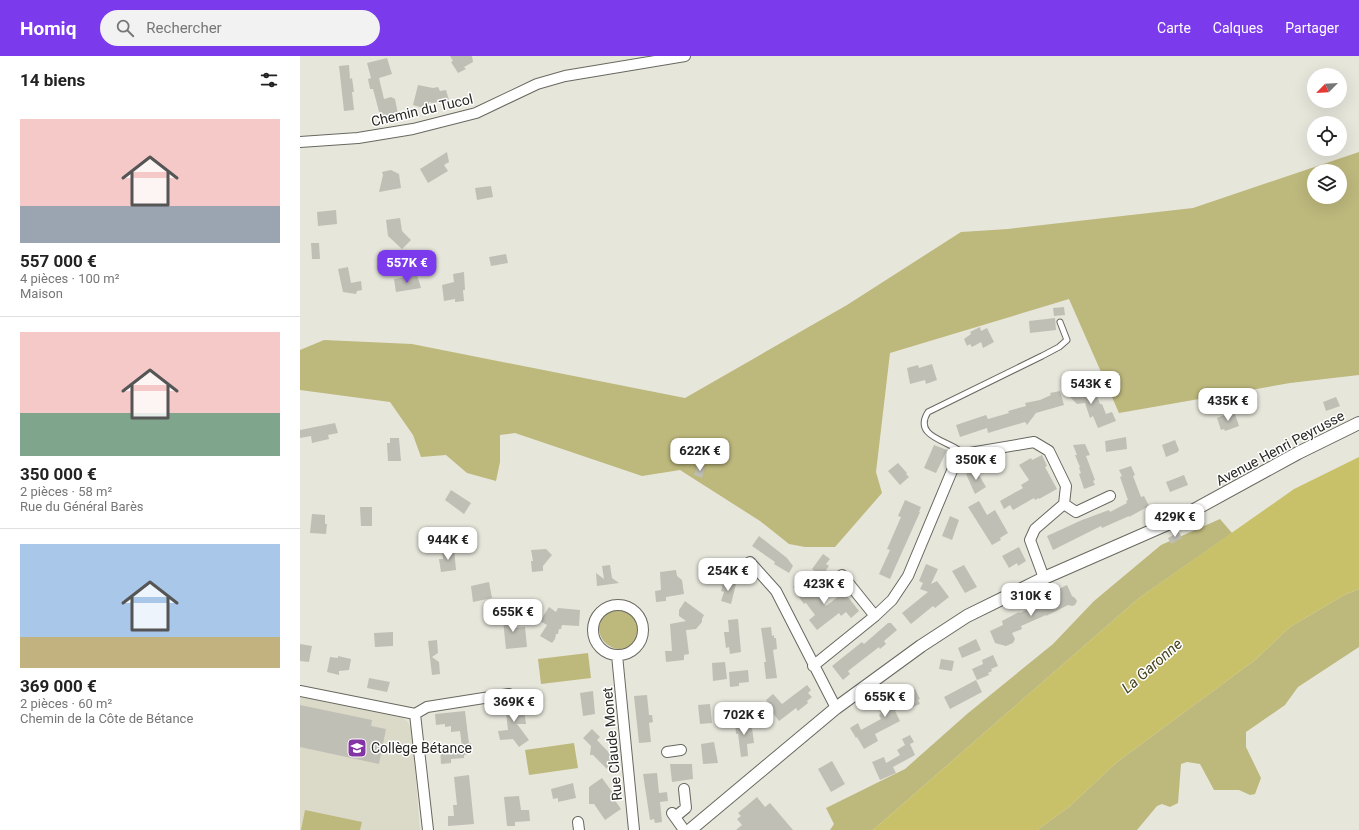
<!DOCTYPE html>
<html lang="fr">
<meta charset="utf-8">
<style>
:root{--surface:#fff;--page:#f2f2f2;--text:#222;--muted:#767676;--line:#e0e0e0;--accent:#7c3aed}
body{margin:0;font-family:Roboto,sans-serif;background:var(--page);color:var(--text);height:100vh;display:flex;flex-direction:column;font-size:15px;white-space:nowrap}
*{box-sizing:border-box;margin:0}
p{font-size:13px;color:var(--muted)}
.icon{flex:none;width:22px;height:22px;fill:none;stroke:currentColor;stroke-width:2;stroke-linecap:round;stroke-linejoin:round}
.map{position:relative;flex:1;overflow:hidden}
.drawer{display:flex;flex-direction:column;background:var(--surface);width:300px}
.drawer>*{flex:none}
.needle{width:26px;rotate:246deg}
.tools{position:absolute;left:1007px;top:12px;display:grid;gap:8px}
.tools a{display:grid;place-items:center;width:40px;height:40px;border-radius:50%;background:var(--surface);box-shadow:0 4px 16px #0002;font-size:20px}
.price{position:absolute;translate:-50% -34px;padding:0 9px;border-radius:8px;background:#fff;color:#222;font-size:13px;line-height:26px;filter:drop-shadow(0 1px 2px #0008)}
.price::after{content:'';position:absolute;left:50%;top:24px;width:12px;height:9px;margin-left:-6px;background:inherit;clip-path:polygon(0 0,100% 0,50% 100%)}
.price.active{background:var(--accent);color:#fff}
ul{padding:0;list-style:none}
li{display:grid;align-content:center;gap:8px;height:212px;padding:0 20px}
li+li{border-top:1px solid var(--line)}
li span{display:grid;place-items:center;height:124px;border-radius:0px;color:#555}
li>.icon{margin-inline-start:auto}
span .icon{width:72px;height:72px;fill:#fffc;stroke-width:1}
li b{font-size:17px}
h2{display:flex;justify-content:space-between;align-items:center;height:48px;padding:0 20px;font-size:17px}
header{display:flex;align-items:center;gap:24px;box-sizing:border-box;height:56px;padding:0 20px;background:var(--accent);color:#fff}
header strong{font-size:19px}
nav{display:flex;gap:22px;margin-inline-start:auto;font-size:14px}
.search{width:280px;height:36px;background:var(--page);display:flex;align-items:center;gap:10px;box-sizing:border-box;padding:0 14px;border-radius:22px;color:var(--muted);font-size:15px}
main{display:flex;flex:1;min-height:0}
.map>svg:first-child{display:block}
.built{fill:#dbdac9}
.green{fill:#bdb87c;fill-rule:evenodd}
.water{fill:#c8c169}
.building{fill:#c0bfb5}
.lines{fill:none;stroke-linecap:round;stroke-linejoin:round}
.service-casing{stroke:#68685f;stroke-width:7}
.minor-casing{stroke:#68685f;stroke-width:12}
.tertiary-casing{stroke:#68685f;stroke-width:14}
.service{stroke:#fff;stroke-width:5}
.minor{stroke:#fff;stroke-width:10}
.tertiary{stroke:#fff;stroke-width:12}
.labels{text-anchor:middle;stroke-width:3;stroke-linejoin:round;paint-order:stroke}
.street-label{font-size:14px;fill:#272723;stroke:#fff}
.poi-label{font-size:14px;fill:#272723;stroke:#fff;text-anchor:start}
.water-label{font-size:15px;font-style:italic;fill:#47441e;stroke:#fff}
</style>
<header>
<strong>Homiq</strong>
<div class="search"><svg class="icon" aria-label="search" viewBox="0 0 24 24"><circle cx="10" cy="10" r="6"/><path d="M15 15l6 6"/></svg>Rechercher</div>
<nav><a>Carte</a><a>Calques</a><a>Partager</a></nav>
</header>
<main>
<section class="drawer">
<h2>14 biens<svg class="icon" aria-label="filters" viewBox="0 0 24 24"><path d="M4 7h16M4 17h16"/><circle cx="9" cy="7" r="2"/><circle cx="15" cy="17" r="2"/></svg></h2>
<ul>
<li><span style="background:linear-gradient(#f6c9c9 70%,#9aa5b1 0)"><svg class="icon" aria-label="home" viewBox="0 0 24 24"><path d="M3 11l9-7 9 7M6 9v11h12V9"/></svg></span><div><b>557 000 €</b><p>4 pièces · 100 m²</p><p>Maison</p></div></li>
<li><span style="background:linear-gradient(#f6c9c9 65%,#7fa58c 0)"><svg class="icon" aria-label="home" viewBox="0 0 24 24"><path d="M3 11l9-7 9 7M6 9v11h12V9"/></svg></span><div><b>350 000 €</b><p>2 pièces · 58 m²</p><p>Rue du Général Barès</p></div></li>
<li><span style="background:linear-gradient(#a9c7e8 75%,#c2b280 0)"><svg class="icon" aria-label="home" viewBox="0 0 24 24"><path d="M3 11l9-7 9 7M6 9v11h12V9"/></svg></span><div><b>369 000 €</b><p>2 pièces · 60 m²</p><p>Chemin de la Côte de Bétance</p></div></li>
</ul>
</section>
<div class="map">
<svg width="1059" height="774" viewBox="0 0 1059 774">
<rect width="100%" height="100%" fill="#e7e6db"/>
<path class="built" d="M0,640L103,662L108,666L112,675L120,774H0Z"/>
<path class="green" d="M1059,96V319L990,327L819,357L769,243L590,297L576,416L582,437L535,491H505L489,488L460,465L380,414L342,420L215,377L200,379V406L196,425L167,417L146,399L121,401L113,379L90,346L0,334V294L24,284L112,288L385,342L547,249L661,176L708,173L893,152ZM1014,115H1040V141H1014Z
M920,463L932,477L839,542L573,774H530L534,768L526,752L605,713L667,658L753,588L794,545L861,489Z
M1059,533V591L998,631L985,649L946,676V691L961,722L955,738L950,739L939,734H914L900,708L887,706L881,708L878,747L870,751L862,748L857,750L837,774H737L769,751L817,706L955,604L990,571L1044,539Z
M299 572a21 21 0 1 1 42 0a21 21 0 1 1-42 0Z
M288,597L291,622L241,628L238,603Z
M274,687L278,712L229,719L225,694Z
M5,754L62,766L60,774H1Z"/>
<path class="water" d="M1059,401V533L1044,539L990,571L955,604L817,706L769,751L737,774H573L839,542L994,433Z"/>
<path class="building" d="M150,0H172L173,6L164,11L166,13L158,17L151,6L153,5Z
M87,2L92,18L79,22L84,43L91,41L95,43L98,58L81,63L73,33H70L68,23L71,22L67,7Z
M49,9L50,23L52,22L54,36H52L54,54L44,55L39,10Z
M118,29L133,32L138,31L140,35L146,34L149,44L132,47L129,46V48L123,49V52L113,49Z
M147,96L149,106L144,109L148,115L128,127L120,113Z
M91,114L99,118L101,132L79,136L83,119L82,116Z
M191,130L193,141L177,144L175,132Z
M36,154L37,168L18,170L17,156Z
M100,162L102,175L111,184L102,193L88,180L86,164Z
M11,187H19L20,203H12Z
M206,198L208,207L191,210L189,201Z
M48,211L51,227L61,225L62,234L57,235L56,238L43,236L38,213Z
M164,216L165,234H163L164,245L155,246V243L144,245L142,229L154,226L153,218Z
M117,219L121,232L96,236L94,223Z
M764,251L765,259L754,260L753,252Z
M755,262L756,274L730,277L729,265Z
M680,271L681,275L687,272L694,286L683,292L681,286L672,291L670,288L667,290L664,283L671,278L670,276Z
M632,308L637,324L626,328L625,324L610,328L607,312L618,309L619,312Z
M779,329L781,335L788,333V335L794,333L800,348H802L806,358L812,356L816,365L798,372L793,360L790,362L785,347L777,348L763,334Z
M760,335L764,349L736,357L727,369L725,366L688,377L687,372L660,381L656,369L686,359L688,363L709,357L708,355L726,350L725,347L740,344L751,339L750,337Z
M1036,341L1040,350L1026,355L1023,346Z
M934,355L939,370L925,375L924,373L921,374L917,362Z
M35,367L38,377L28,379L29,383L12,387L11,380L0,382V374Z
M826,381L827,393L806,396L805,385Z
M90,382H99L101,405H88L87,387H90Z
M875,384L879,394L878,395V396L866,401L862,389Z
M785,388L790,399L786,400L795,424L793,425L795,429L784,433L779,418L781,417L779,412L780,411L775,399H777L773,389Z
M634,389L647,394L636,417L624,412Z
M742,399L747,410L745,411L757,433L739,443V442L735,444L734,442L713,454L710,449L704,453L700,445L723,432L721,429L729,424L719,409L731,402L732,404Z
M598,407L607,417L606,418L609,421L600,429L588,415Z
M397,410L405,412L402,422L394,419Z
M831,410L835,419L833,420L841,441L844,440L849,450L829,461V460L802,472L801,470L753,494L747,480L782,464L809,454L810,456L827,447L826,445L828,444L820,421L822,420L819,414Z
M675,412L686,431L675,438L666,418Z
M884,419L888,429L870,436L866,426Z
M151,434L171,447L164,458L145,444Z
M605,444L621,451L619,456H620L590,523L579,518L590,494L587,493L601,461L598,460Z
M679,445L687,459L695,454L708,477L700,482L701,484L692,489L668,451Z
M60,451H72V470H61Z
M12,458L25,459V468H27L26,478L10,477Z
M650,460L659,464L652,484L642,480Z
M879,476L882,482L871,488L868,482Z
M459,480L487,502L493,510L489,517L474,508L475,506L452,490Z
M719,491L726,505L718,510L717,507L709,512L702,500Z
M154,492L156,514L141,516L139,503H143L142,494Z
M246,493L252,499L243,510V515L232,516L231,505H233L231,494Z
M523,498L530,503L526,508L529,510L526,514L527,515L523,521L512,513Z
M626,508L638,513L631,528L637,525L649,541L635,552L633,550L611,568L602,557L628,536L620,533L623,527L619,525Z
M310,509L312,522L319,527L297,530L296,517L304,523L302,510Z
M664,509L677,531L665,537L652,515Z
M376,514L377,520L382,524L384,538L366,541V545L356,546L355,535L361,534L360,516Z
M504,523L526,550L544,536L559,555L551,562L546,556L541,560L539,557L517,574L509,564L515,559L506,547L504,548L498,540L499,539L493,531Z
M424,524L436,528L431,548L421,545L424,536L421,535Z
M189,526L192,542L173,546L171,530Z
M767,529L772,540L775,542L777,545L775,549L772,550L768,549L746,560V559L721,570L722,573L712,577L715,583L713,587L706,590L695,587L690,575L703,569L702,565L719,556L720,557L728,553L729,555L746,547L745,546L753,543L757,534Z
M385,545L404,559L402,563V566L396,573L386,574L389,598L384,599V604L366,606L365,595H372L370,568L386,565L379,560V554Z
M249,551L256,556L258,552L280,554L279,570L262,569L261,573H259L258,578H256L255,583L252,587L240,580L247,569L240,565Z
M211,554L212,572L225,571L227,591L206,593L202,555Z
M438,563L441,596L430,598L429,591L426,592L424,576H429L428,564Z
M588,567H591L597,574L584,585L586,588L580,593L579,591L548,615L550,618L543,624L532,610L562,586L564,588Z
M471,571L472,580L474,579V582H476L477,593L473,594L477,622L466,623L464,606H466L461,572Z
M93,576V590L75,591L74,577Z
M676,583L681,594L662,602L658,592Z
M137,584L138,597L132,601L139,606L140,618L132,619L128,585Z
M0,588L12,590L9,606L0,605Z
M693,599L698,610L691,613L692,615L688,617L689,619L677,624L672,613L683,608L682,604Z
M38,600L51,603L49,614L39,615V619L27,616L30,601L38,602Z
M641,603L654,605L652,615L639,613Z
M425,606L427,623L413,625L412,607Z
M448,614L449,626L439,627V630L430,631L429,616Z
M69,622L90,626L87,636L67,632Z
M676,624L682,636L650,653L644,641Z
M507,629L511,634L508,637L512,641L507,645L508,647L498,655L496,652L479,665L469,652L471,650L466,644L473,638L482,648Z
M615,633L620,643L618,644L620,648L613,651L611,647L595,655L600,665L575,678L578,685L564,693L557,681L556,682L550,672L558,667L561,674L581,663L579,659L581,657L579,652L581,651L580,647L588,643L589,645Z
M293,635L295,658L283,660L280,637Z
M347,639L349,659H352L353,666L349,667L351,686L339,687L334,640Z
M214,642V647L220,646L221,654H224L226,668H217L229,684L219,691L213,683L200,684L198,675L208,674L205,649L206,645Z
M410,648L412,667L400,668L398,649Z
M0,649L72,664L71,670L86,673L79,708L0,691Z
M165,655L169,688L171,687L172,697L164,699V702L151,703V707L141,708L140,692L162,691L160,675L151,676V670L145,671V668L136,669L135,658Z
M449,664L450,672H452L454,687L447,688L448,700L441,701L438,678H436L435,666Z
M292,673L300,681L297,684L316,704L307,713L293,699H290L291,690L283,682Z
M610,679L614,686L610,688L615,699L593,711L596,717L580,724L572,706L584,701L586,707L600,699L597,694L605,689L602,683Z
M414,686L418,707L403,708L401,688Z
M532,705L545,728L531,736L518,713Z
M370,708H392L393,723L372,726Z
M357,717L359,737L367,736L368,745L360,746L362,766L355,767L354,763L350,764L343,718Z
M169,719L174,768L148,770V760H154L153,749H157L154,721Z
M302,722L313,737L311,739L321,753L305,764L294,748H289V731Z
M273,727L276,742L258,746V742L253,743L251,733Z
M219,740L221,754H229L230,765L215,766V770H207L204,741Z
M457,741L465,751L470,747L493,774H436L442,769L437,763L441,760L438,757Z"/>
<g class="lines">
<defs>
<path id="service" d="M666,400C655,385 611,383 628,356L742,300L759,291L767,284L760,266"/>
<path id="minor" d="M0,86L58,82L113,73L176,57L237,28L265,20L385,0
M764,448L776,456L810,440
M450,506L476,535L536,652
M528,532L542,519L575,560
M293 574a25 25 0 1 1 50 0a25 25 0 1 1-50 0Z
M317,599L334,774
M513,610L575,560L592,544L608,520L654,410L670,397L734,386L749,395L766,430L764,448L735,473L730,484L744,522
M0,635L115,658
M115,658L128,774
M115,658L127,651L209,638
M367,696L381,694
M372,757L384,774
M375,761L386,752L384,733
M278,766L279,774"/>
<path id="tertiary" d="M390,774L536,652L621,590L667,560L744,522L872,466L998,397L1059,367"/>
</defs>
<use href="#service" class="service-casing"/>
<use href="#minor" class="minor-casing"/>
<use href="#tertiary" class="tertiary-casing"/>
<use href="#service" class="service"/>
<use href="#minor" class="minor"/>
<use href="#tertiary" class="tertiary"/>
</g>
<defs>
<symbol id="school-square" viewBox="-11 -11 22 22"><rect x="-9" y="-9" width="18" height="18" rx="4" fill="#8435a5" stroke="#fff"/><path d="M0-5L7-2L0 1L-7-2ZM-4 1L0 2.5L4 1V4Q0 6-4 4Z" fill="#fff"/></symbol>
</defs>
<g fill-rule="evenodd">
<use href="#school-square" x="46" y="681" width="22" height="22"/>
</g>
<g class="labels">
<g class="street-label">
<text transform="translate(122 54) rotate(-13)" y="5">Chemin du Tucol</text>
<text transform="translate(980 392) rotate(-28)" y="5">Avenue Henri Peyrusse</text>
<text transform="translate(312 688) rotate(-95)" y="5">Rue Claude Monet</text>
</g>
<g class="poi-label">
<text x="71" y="697">Collège Bétance</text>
</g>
<g class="water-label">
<text transform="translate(852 610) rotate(-41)" y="5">La Garonne</text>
</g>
</g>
</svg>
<div class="tools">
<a><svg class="needle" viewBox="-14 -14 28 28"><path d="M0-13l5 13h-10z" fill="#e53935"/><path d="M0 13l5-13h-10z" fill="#767676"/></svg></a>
<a><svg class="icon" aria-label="locate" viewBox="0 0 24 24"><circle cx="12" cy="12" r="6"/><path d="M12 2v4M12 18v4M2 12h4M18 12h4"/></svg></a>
<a><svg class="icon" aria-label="layers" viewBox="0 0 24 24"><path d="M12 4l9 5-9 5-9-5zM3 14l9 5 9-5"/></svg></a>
</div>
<b class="price active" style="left:107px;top:228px">557K €</b>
<b class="price" style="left:791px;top:349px">543K €</b>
<b class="price" style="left:928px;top:366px">435K €</b>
<b class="price" style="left:400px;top:416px">622K €</b>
<b class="price" style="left:676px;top:425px">350K €</b>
<b class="price" style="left:875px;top:482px">429K €</b>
<b class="price" style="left:148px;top:505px">944K €</b>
<b class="price" style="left:428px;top:536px">254K €</b>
<b class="price" style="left:524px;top:549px">423K €</b>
<b class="price" style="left:731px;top:561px">310K €</b>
<b class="price" style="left:213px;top:577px">655K €</b>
<b class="price" style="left:585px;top:662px">655K €</b>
<b class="price" style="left:214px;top:667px">369K €</b>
<b class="price" style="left:444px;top:680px">702K €</b>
</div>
</main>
